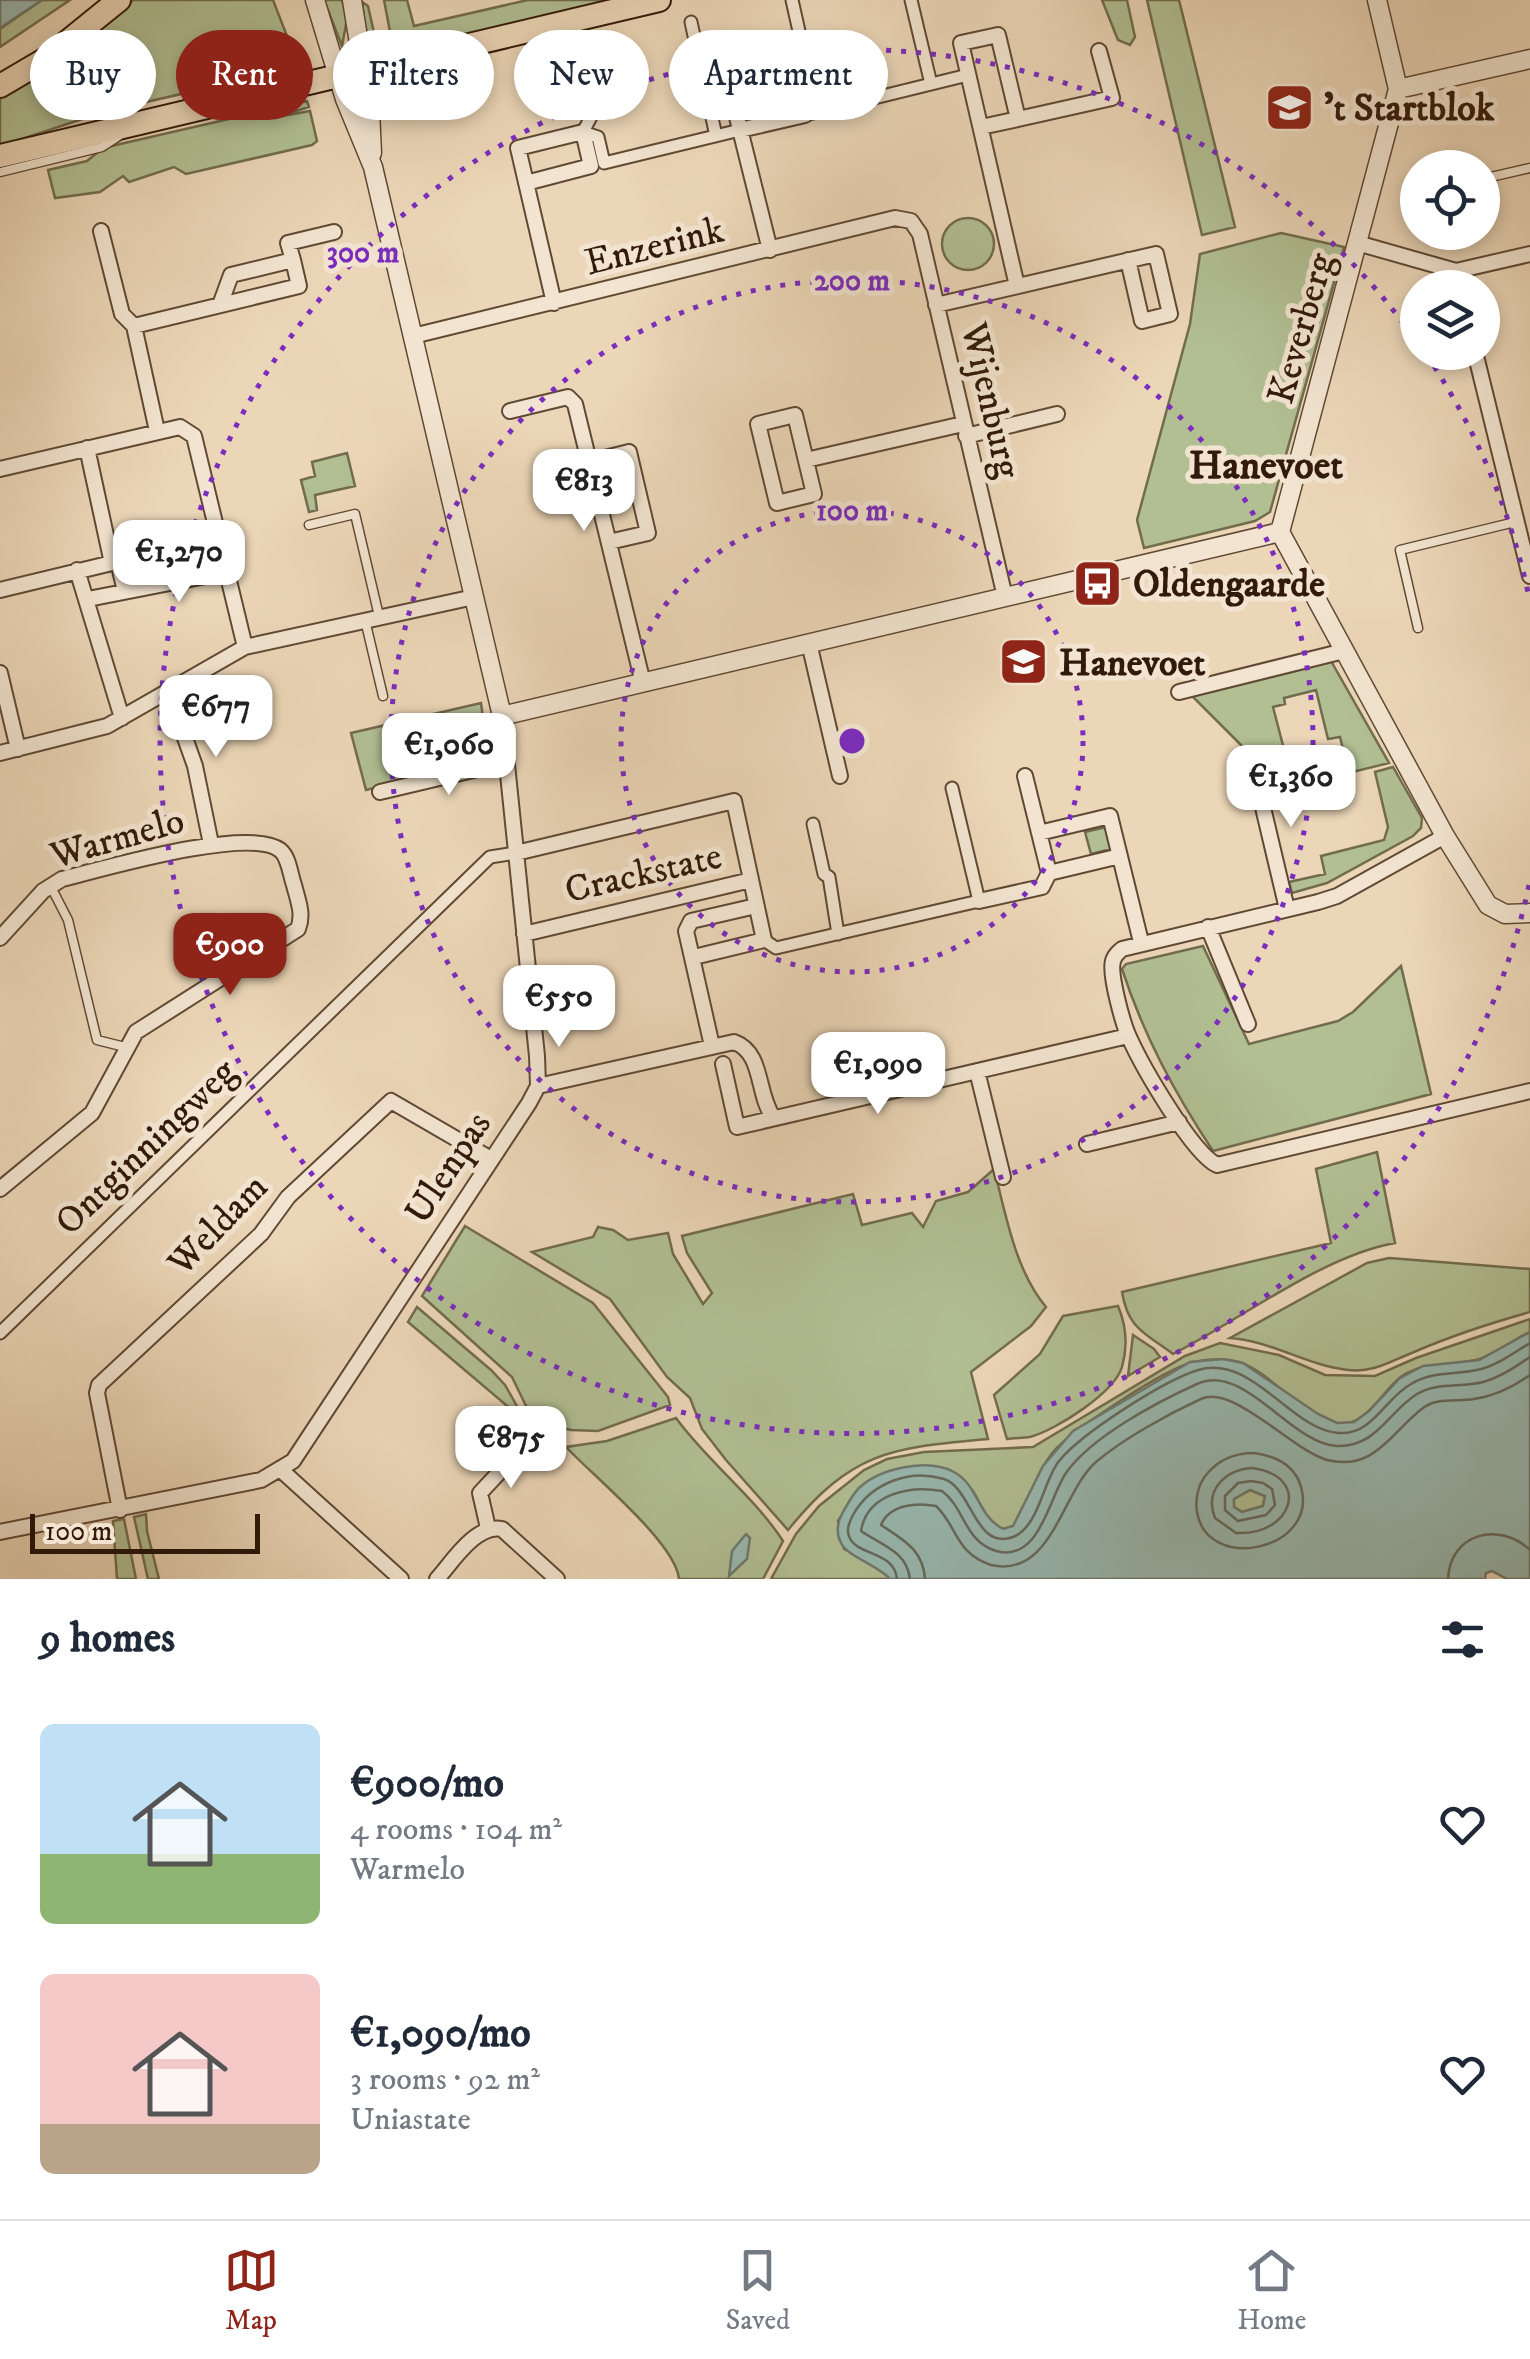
<!DOCTYPE html>
<meta charset="utf-8">
<style>
:root{--surface:#fff;--page:#f2f2f3;--text:#1f2937;--muted:#747a83;--line:#e0e1e3;--accent:#8f2418}
body{margin:0;font-family:"IM FELL DW Pica",serif;background:var(--page);color:var(--text);height:100vh;display:flex;flex-direction:column;font-size:38px;white-space:nowrap}
*{box-sizing:border-box;margin:0}
p{font-size:32px;color:var(--muted)}
.icon{flex:none;width:55px;height:55px;fill:none;stroke:currentColor;stroke-width:2;stroke-linecap:round;stroke-linejoin:round}
.map{position:relative;height:1579px;overflow:hidden}
.panel{display:flex;flex-direction:column;background:var(--surface);flex:1}
.panel>*{flex:none}
.guide{position:absolute;left:30px;top:30px;width:1000px;height:90px;display:flex;gap:20px}
.controls{position:absolute;left:1400px;top:150px;display:grid;gap:20px}
.controls a{display:grid;place-items:center;width:100px;height:100px;border-radius:50%;background:var(--surface);box-shadow:0 5px 15px #0003;font-size:50px}
.scale{position:absolute;left:30px;bottom:25px;width:230px;box-sizing:border-box;padding-left:10px;border:5px solid #321a09;border-top:0;font-size:28px;line-height:35px;white-space:nowrap;color:#321a09;-webkit-text-stroke:8px #f2e4d0;paint-order:stroke}
.price{position:absolute;translate:-50% -85px;padding:0 22px;border-radius:20px;background:#fff;color:#222;font-size:32px;line-height:65px;filter:drop-shadow(0 2px 5px #0008)}
.price::after{content:'';position:absolute;left:50%;top:60px;width:30px;height:22px;margin-left:-15px;background:inherit;clip-path:polygon(0 0,100% 0,50% 100%)}
.price.current{background:var(--accent);color:#fff}
ul{padding:0;list-style:none}
li{display:flex;align-items:center;gap:30px;height:250px;padding:0 40px}
li span{display:grid;place-items:center;flex:none;width:280px;height:200px;border-radius:15px;color:#555}
li>.icon{margin-inline-start:auto}
span .icon{width:120px;height:120px;fill:#fffc;stroke-width:1}
li b{font-size:42px}
h2{display:flex;justify-content:space-between;align-items:center;height:120px;padding:0 40px;font-size:42px}
.pill{padding:0 35px;border-radius:45px;background:var(--surface);box-shadow:0 5px 15px #0003;font-size:35px;line-height:90px}
.pill.current{background:var(--accent);color:#fff}
.tabs{display:flex;justify-content:space-around;align-items:center;height:140px;border-top:2px solid var(--line);background:var(--surface);font-size:28px;color:var(--muted)}
.tabs a{display:grid;justify-items:center;gap:5px}
.tabs .current{color:var(--accent)}
.map>svg:first-child{display:block}
.green{fill:#b1bf93;stroke:#726c4e;stroke-width:2.5}
.water{fill:#98b9b1;stroke:#6f796e;stroke-width:2.5;fill-rule:evenodd}
.lines{fill:none;stroke-linecap:round;stroke-linejoin:round}
.shore{stroke:#656a5d;stroke-width:2.5}
.service-casing{stroke:#604934;stroke-width:11}
.pedestrian-casing{stroke:#604934;stroke-width:15}
.minor-casing{stroke:#604934;stroke-width:18}
.tertiary-casing{stroke:#604934;stroke-width:21}
.primary-casing{stroke:#321a09;stroke-width:26}
.service{stroke:#f2e4d0;stroke-width:8}
.pedestrian{stroke:#f2e4d0;stroke-width:11}
.minor{stroke:#f2e4d0;stroke-width:14}
.tertiary{stroke:#f2e4d0;stroke-width:18}
.primary{stroke:#ebd6b7;stroke-width:22}
.ring{fill:none;stroke:#7b2cbf;stroke-width:5;stroke-dasharray:5 10}
.labels{text-anchor:middle;stroke-width:10;stroke-linejoin:round;paint-order:stroke}
.poi-label{font-size:38px;font-weight:bold;fill:#321a09;stroke:#f2e4d0;text-anchor:start}
.street-label{font-size:38px;fill:#321a09;stroke:#f2e4d0}
.neighbourhood-label{font-size:40px;font-weight:bold;fill:#321a09;stroke:#f2e4d0}
.centre{fill:#7b2cbf;stroke:#f2e4d0;stroke-width:5}
.ring-label{font-size:30px;text-anchor:middle;font-weight:bold;fill:#7b2cbf;stroke:#f2e4d0;stroke-width:10;stroke-linejoin:round;paint-order:stroke}
</style>
<div class="map">
<svg width="1530" height="1579" viewBox="0 0 1530 1579">
<rect width="100%" height="100%" fill="#ebd6b7"/>
<filter id="stains"><feTurbulence type="fractalNoise" baseFrequency=".002" numOctaves="4"/><feColorMatrix values="0 0 0 0 .2 0 0 0 0 .09 0 0 0 0 .02 0 0 0 .5 -.17"/></filter>
<radialGradient id="worn" r=".72"><stop offset=".6" stop-color="#630" stop-opacity="0"/><stop offset="1" stop-color="#630" stop-opacity=".3"/></radialGradient>
<path class="green" d="M42,0H70L0,47V29Z
M133,0H273L299,67L107,111L0,146V96L50,68Z
M324,0H342L347,19L342,46Z
M384,0H407L414,26L528,0H616L394,53Z
M1102,0H1127L1135,37L1130,45L1118,40Z
M1147,0H1179L1235,227L1202,235Z
M362,2L368,6L379,55L365,58L366,37Z
M307,101L309,107L277,117L310,111L317,141L312,145L186,174L174,167L129,182L123,176L100,192L55,198L48,170L87,161L103,148Z
M942 244a26 26 0 1 1 52 0a26 26 0 1 1-52 0Z
M1281,233L1344,247L1270,512L1255,521L1144,548L1137,520L1190,324L1200,254Z
M347,453L355,486L315,495L317,510L309,512L301,480L315,476L312,462Z
M1331,661L1389,763L1308,783L1305,774L1322,770L1321,759L1344,753L1340,737L1328,739L1316,690L1284,698L1285,704L1273,707L1285,753L1256,760L1190,694Z
M481,703L489,760L366,790L351,733Z
M1393,767L1422,818L1421,828L1413,836L1327,883L1292,893L1289,882L1325,874L1321,856L1384,840L1388,827L1375,772Z
M1106,827L1111,849L1091,854L1085,832Z
M1203,946L1249,1044L1338,1021L1353,1012L1401,966L1431,1094L1213,1151C1174,1092 1144,1036 1122,969L1126,964Z
M1377,1152L1395,1243C1322,1256 1240,1320 1173,1354C1145,1333 1128,1329 1122,1292L1331,1243L1316,1169Z
M994,1169C1006,1215 1015,1270 1046,1307L1031,1326L971,1372L988,1439C892,1448 853,1450 788,1530L726,1460L702,1429L690,1398L667,1377L610,1299L532,1252L593,1237L598,1227L613,1230L628,1240L668,1233L673,1254L703,1304L712,1293L687,1253L682,1236L853,1194L862,1225L912,1213L923,1227L936,1201L968,1192Z
M465,1226L593,1303L668,1397L670,1405L598,1431L571,1430L548,1425L526,1406L512,1377L422,1296Z
M1389,1258L1530,1269V1312C1491,1323 1451,1336 1414,1352C1391,1361 1374,1373 1348,1370C1308,1366 1272,1341 1230,1338L1367,1263Z
M1118,1306C1126,1325 1128,1346 1122,1367C1114,1393 1056,1430 1030,1437C1023,1438 1014,1438 1007,1439L994,1395L1040,1354L1063,1316Z
M417,1307L491,1370L505,1385L526,1422L408,1322Z
M1530,1319V1332C1511,1340 1497,1355 1476,1360C1450,1367 1426,1361 1402,1376C1382,1390 1366,1429 1336,1423C1302,1416 1272,1373 1239,1362C1225,1358 1208,1359 1194,1362C1166,1368 1072,1430 1053,1452C1035,1474 1030,1503 1014,1526L1003,1529L990,1522L973,1491L859,1488L838,1521L844,1549L881,1568L890,1579H771L796,1534L819,1506L864,1470L887,1459L924,1452L1033,1447L1185,1356L1220,1343L1279,1355L1325,1375L1375,1376L1416,1358Z
M1133,1335L1154,1349L1160,1357L1128,1376Z
M676,1418C708,1462 753,1495 783,1541L763,1579H679C676,1543 592,1475 566,1447L607,1441Z
M1250,1490L1265,1496L1263,1506L1242,1512L1233,1506L1234,1499Z
M146,1514L147,1531L159,1579H148L134,1517Z
M124,1519L136,1579H117L113,1521Z"/>
<path class="water" d="M0,0H42L0,28Z
M1530,1332V1579H1507L1492,1571L1486,1573L1485,1579H890C878,1565 848,1557 841,1543C836,1534 837,1523 842,1514C847,1505 852,1495 859,1488C880,1468 928,1458 954,1472C979,1486 977,1515 1003,1529L1013,1526L1043,1466L1073,1431L1190,1362L1223,1359L1243,1363L1318,1414L1337,1423L1354,1422L1369,1411L1400,1378L1423,1366L1479,1360ZM1250,1490L1265,1496L1263,1506L1242,1512L1234,1507V1499Z
M746,1534L750,1538L747,1559L729,1576L732,1551Z"/>
<g class="lines">
<path class="shore" d="M1254,1453C1275,1456 1295,1465 1301,1487C1319,1550 1207,1574 1197,1512C1195,1499 1198,1485 1206,1475C1218,1460 1235,1453 1254,1453Z
M1252,1468C1312,1476 1293,1536 1236,1533L1215,1518C1204,1490 1225,1470 1252,1468Z
M1251,1481L1263,1483L1272,1489L1275,1505L1266,1515L1238,1521L1225,1510V1496L1238,1483Z
M897,1579C894,1550 855,1556 849,1536C846,1529 850,1521 853,1515C870,1484 909,1468 944,1479C972,1488 975,1551 1013,1537C1039,1527 1043,1481 1059,1461C1082,1433 1163,1381 1198,1370C1253,1354 1292,1431 1339,1433C1373,1435 1385,1398 1411,1384C1432,1371 1454,1375 1477,1370C1497,1366 1513,1353 1530,1343
M910,1579C907,1551 881,1545 861,1531C867,1494 909,1485 942,1491C965,1508 964,1541 996,1551C1040,1563 1049,1497 1066,1473C1091,1437 1157,1402 1197,1384C1244,1362 1291,1444 1337,1446C1377,1447 1388,1412 1417,1394C1437,1382 1461,1388 1483,1382C1501,1377 1515,1367 1530,1357
M925,1579C923,1549 903,1540 881,1525C889,1505 916,1502 936,1506C958,1527 955,1553 991,1565C1052,1579 1062,1491 1096,1462C1123,1439 1168,1414 1201,1399C1233,1384 1292,1450 1327,1460C1375,1472 1392,1431 1423,1408C1437,1397 1457,1402 1474,1399C1495,1396 1513,1387 1530,1375
M1448,1579C1450,1533 1499,1521 1530,1550"/>
<defs>
<path id="service" d="M0,172L102,147L119,136
M1482,179L1530,168
M309,525L355,514L379,616
M365,620L383,696
M1418,628L1400,550L1515,522
M51,887L68,920L97,1040L125,1047"/>
<path id="pedestrian" d="M792,0L807,67L795,78
M911,0L931,84
M691,22L716,136
M577,49L592,115L583,132L598,137L604,163L740,130
M805,115L968,75
M813,824L824,874L829,877L838,934
M764,940L776,948L979,901L952,788
M0,1333L490,857L516,853"/>
<path id="minor" d="M1018,119L1112,98L1099,51
M981,127L1018,119L998,35L961,43L1017,286
M740,130L805,115L795,78L731,93L770,250
M526,183L591,166L583,132L518,148L554,303
M101,231L122,314L134,326L157,431
M1357,243L1456,271L1530,254
M1456,271L1460,288
M220,305L231,275L293,260L288,243L334,232
M936,305C1009,288 1083,271 1156,254L1170,314L1142,321L1128,260
M134,326L299,286L293,260
M413,336L895,218L911,221L920,234L1005,597
M1475,352L1530,576
M510,411L568,397L575,404L643,683
M795,415L814,494L777,503L758,424Z
M966,436L1057,414
M87,448L112,563L118,562L125,591
M806,460L963,424
M589,462L629,452L648,533L609,542
M0,469L180,427L194,436L245,647
M77,570L122,718
M0,590L112,563
M88,599L226,572
M809,643L840,776
M0,673L18,749
M168,690L195,766L211,844
M1179,692L1344,651
M0,753L107,726L245,647L474,597
M1252,761L1287,909
M380,792L507,762
M1039,833L1110,816L1141,942
M1445,836L1337,896L1318,902L1122,949C1117,954 1115,954 1113,961C1109,974 1123,1024 1129,1037C1142,1066 1192,1153 1217,1165L1530,1091
M516,853L734,801L764,940L694,957
M1049,873L1120,856
M979,901L1042,887L1049,873L1025,776
M1208,927L1248,1024
M524,934L751,880
M0,938L43,891L62,879C103,869 248,826 280,850C289,857 290,874 294,885C298,901 304,914 298,929L136,1032L92,1113L0,1189
M712,1046L686,931L691,921L756,906
M723,1064L737,1127L1128,1036
M977,1071L1003,1177
M538,1086L734,1042C764,1053 756,1093 773,1117
M1087,1144L1179,1122
M281,1470L401,1579
M120,1510L97,1393L99,1385L261,1234L288,1197L391,1101L491,1159
M488,1528L480,1493L519,1451
M0,1532L261,1480L293,1461L529,1103L538,1086L537,1056L502,716
M437,1579C453,1561 476,1524 502,1529L557,1579"/>
<path id="tertiary" d="M315,0L345,99L373,167L502,716L1280,532
M352,0L370,111L372,153
M1377,0L1398,89L1280,532L1445,836L1488,905L1505,914L1530,913
M1398,89L1530,59"/>
<path id="primary" d="M0,86L46,59L119,0
M0,156L659,0"/>
</defs>
<use href="#service" class="service-casing"/>
<use href="#pedestrian" class="pedestrian-casing"/>
<use href="#minor" class="minor-casing"/>
<use href="#tertiary" class="tertiary-casing"/>
<use href="#primary" class="primary-casing"/>
<use href="#service" class="service"/>
<use href="#pedestrian" class="pedestrian"/>
<use href="#minor" class="minor"/>
<use href="#tertiary" class="tertiary"/>
<use href="#primary" class="primary"/>
</g>
<g class="ring">
<circle cx="852" cy="741" r="231"/>
<circle cx="852" cy="741" r="461"/>
<path d="M1529 885A692 692 0 1 1 1415 339M1426 354A692 692 0 0 1 1529 597"/>
</g>
<defs>
<symbol id="school-square" viewBox="-11 -11 22 22"><rect x="-9" y="-9" width="18" height="18" rx="4" fill="#8f2418" stroke="#f2e4d0"/><path d="M0-5L7-2L0 1L-7-2ZM-4 1L0 2.5L4 1V4Q0 6-4 4Z" fill="#fff"/></symbol>
<symbol id="bus-square" viewBox="-11 -11 22 22"><rect x="-9" y="-9" width="18" height="18" rx="4" fill="#8f2418" stroke="#f2e4d0"/><path d="M-5-6H5V4H4V6H2V4H-2V6H-4V4H-5ZM-3.5-4V0h7V-4ZM-3.5 1.2v1.5H-2V1.2ZM2 1.2v1.5H3.5V1.2Z" fill="#fff"/></symbol>
</defs>
<g fill-rule="evenodd">
<use href="#school-square" x="1262" y="80" width="55" height="55"/>
<use href="#bus-square" x="1070" y="556" width="55" height="55"/>
<use href="#school-square" x="996" y="634" width="55" height="55"/>
</g>
<g class="labels">
<g class="poi-label">
<text x="1324" y="120">'t Startblok</text>
<text x="1133" y="596">Oldengaarde</text>
<text x="1059" y="675">Hanevoet</text>
</g>
<g class="street-label">
<text transform="translate(654 245) rotate(-14)" y="13">Enzerink</text>
<text transform="translate(1300 328) rotate(-74)" y="13">Keverberg</text>
<text transform="translate(992 400) rotate(77)" y="13">Wijenburg</text>
<text transform="translate(117 837) rotate(-16)" y="13">Warmelo</text>
<text transform="translate(643 872) rotate(-13)" y="13">Crackstate</text>
<text transform="translate(145 1146) rotate(-44)" y="13">Ontginningweg</text>
<text transform="translate(447 1167) rotate(-57)" y="13">Ulenpas</text>
<text transform="translate(217 1224) rotate(-46)" y="13">Weldam</text>
</g>
<g class="neighbourhood-label">
<text x="1266" y="478">Hanevoet</text>
</g>
</g>
<circle cx="852" cy="741" r="15" class="centre"/>
<g class="ring-label">
<text x="363" y="262">300 m</text>
<text x="852" y="290">200 m</text>
<text x="852" y="520">100 m</text>
</g>
<rect width="100%" height="100%" filter="url(#stains)"/>
<rect width="100%" height="100%" fill="url(#worn)"/>
</svg>
<div class="controls">
<a><svg class="icon" aria-label="locate" viewBox="0 0 24 24"><circle cx="12" cy="12" r="6"/><path d="M12 2v4M12 18v4M2 12h4M18 12h4"/></svg></a>
<a><svg class="icon" aria-label="layers" viewBox="0 0 24 24"><path d="M12 4l9 5-9 5-9-5zM3 14l9 5 9-5"/></svg></a>
</div>
<div class="scale">100 m</div>
<b class="price" style="left:584px;top:534px">€813</b>
<b class="price" style="left:179px;top:605px">€1,270</b>
<b class="price" style="left:216px;top:760px">€677</b>
<b class="price" style="left:449px;top:798px">€1,060</b>
<b class="price" style="left:1291px;top:830px">€1,360</b>
<b class="price current" style="left:230px;top:998px">€900</b>
<b class="price" style="left:559px;top:1050px">€550</b>
<b class="price" style="left:878px;top:1117px">€1,090</b>
<b class="price" style="left:511px;top:1491px">€875</b>
<div class="guide">
<a class="pill">Buy</a>
<a class="pill current">Rent</a>
<a class="pill">Filters</a>
<a class="pill">New</a>
<a class="pill">Apartment</a>
</div>
</div>
<section class="panel">
<h2>9 homes<svg class="icon" aria-label="filters" viewBox="0 0 24 24"><path d="M4 7h16M4 17h16"/><circle cx="9" cy="7" r="2"/><circle cx="15" cy="17" r="2"/></svg></h2>
<ul>
<li><span style="background:linear-gradient(#bfe0f5 65%,#8fb573 0)"><svg class="icon" aria-label="home" viewBox="0 0 24 24"><path d="M3 11l9-7 9 7M6 9v11h12V9"/></svg></span><div><b>€900/mo</b><p>4 rooms · 104 m²</p><p>Warmelo</p></div><svg class="icon" aria-label="heart" viewBox="0 0 24 24"><path d="M12 20l-8-8c-3-5 5-10 8-4 3-6 11-1 8 4z"/></svg></li>
<li><span style="background:linear-gradient(#f6c9c9 75%,#b9a48a 0)"><svg class="icon" aria-label="home" viewBox="0 0 24 24"><path d="M3 11l9-7 9 7M6 9v11h12V9"/></svg></span><div><b>€1,090/mo</b><p>3 rooms · 92 m²</p><p>Uniastate</p></div><svg class="icon" aria-label="heart" viewBox="0 0 24 24"><path d="M12 20l-8-8c-3-5 5-10 8-4 3-6 11-1 8 4z"/></svg></li>
</ul>
</section>
<nav class="tabs">
<a class="current"><svg class="icon" aria-label="map" viewBox="0 0 24 24"><path d="M3 6l6-2 6 2 6-2v14l-6 2-6-2-6 2zM9 4v14M15 6v14"/></svg>Map</a>
<a><svg class="icon" aria-label="saved" viewBox="0 0 24 24"><path d="M7 4h10v16l-5-4-5 4z"/></svg>Saved</a>
<a><svg class="icon" aria-label="home" viewBox="0 0 24 24"><path d="M3 11l9-7 9 7M6 9v11h12V9"/></svg>Home</a>
</nav>
